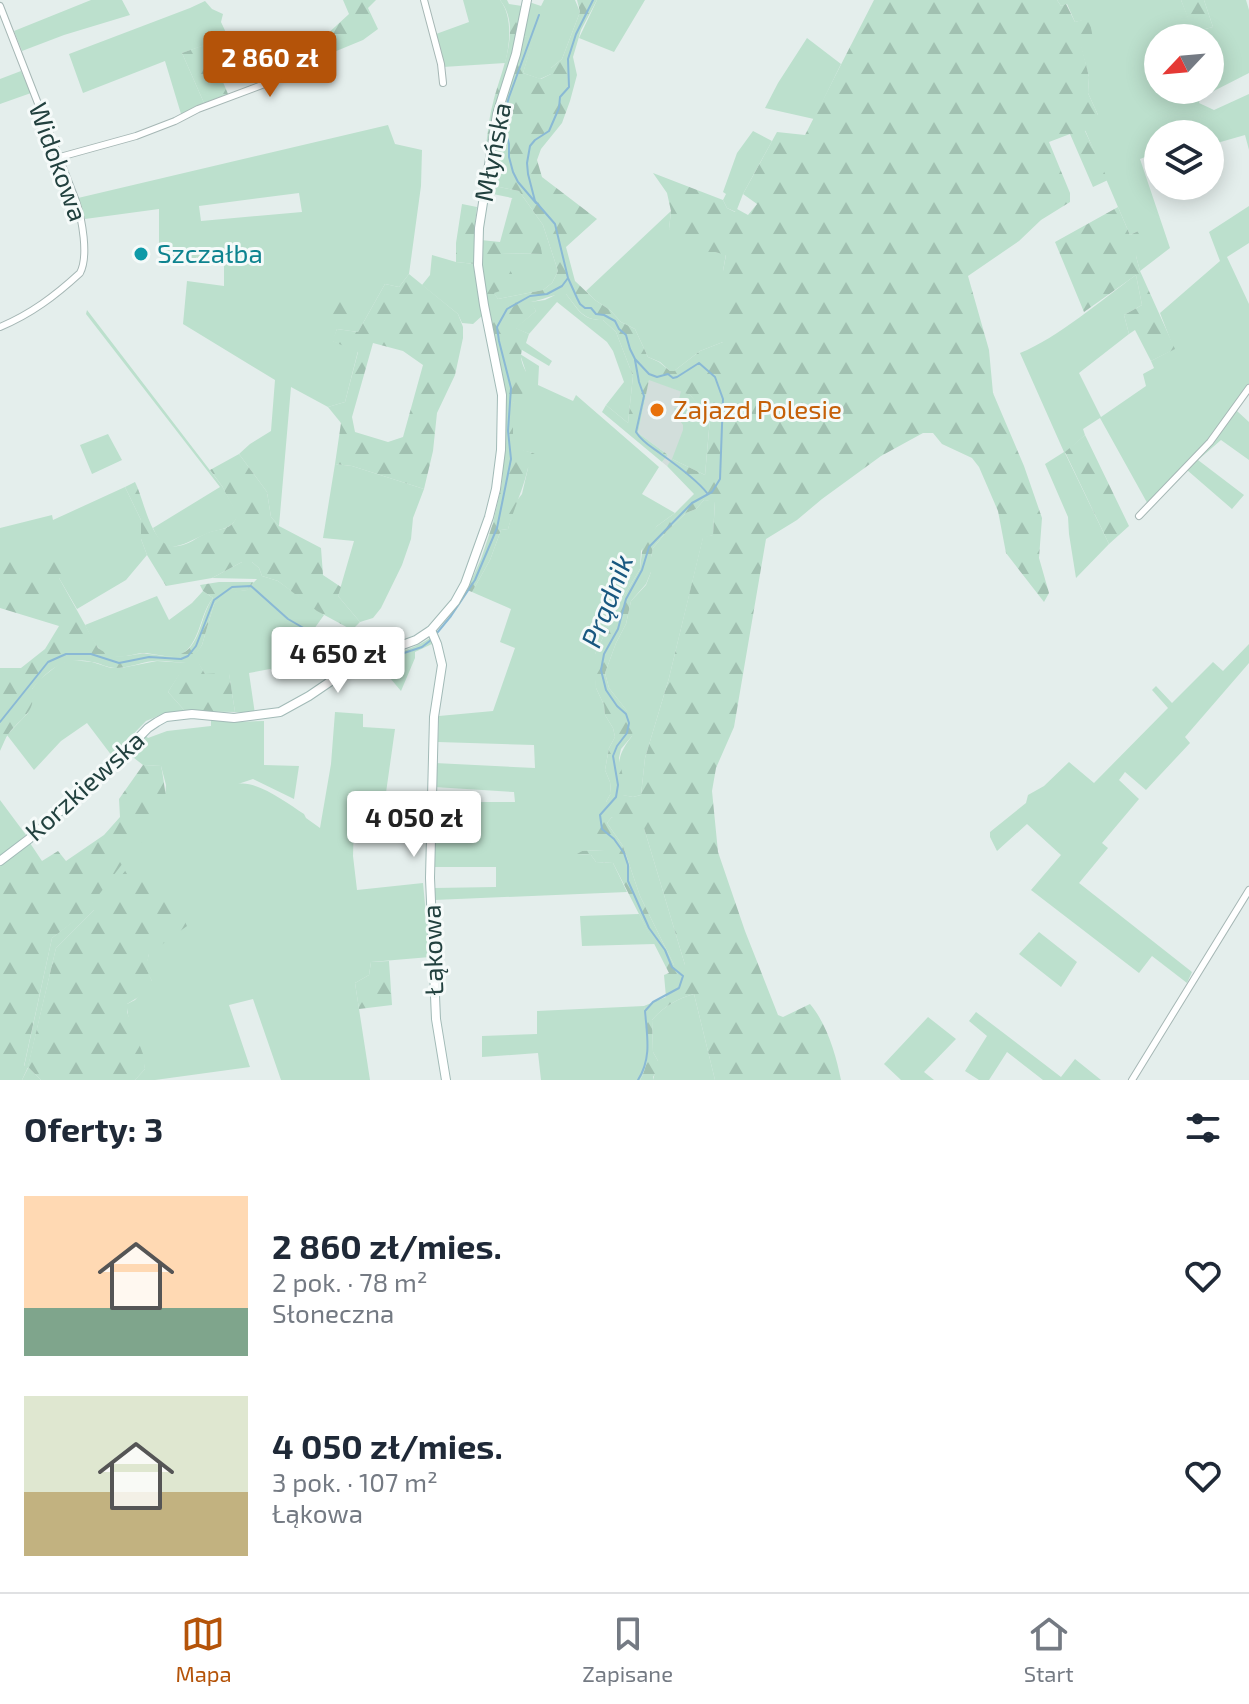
<!DOCTYPE html>
<html lang="pl">
<meta charset="utf-8">
<style>
:root{--surface:#fff;--page:#f2f2f3;--text:#1f2937;--muted:#747a83;--line:#e0e1e3;--accent:#b45309}
body{margin:0;font-family:"Exo 2",sans-serif;background:var(--page);color:var(--text);height:100vh;display:flex;flex-direction:column;font-size:30px;white-space:nowrap}
*{box-sizing:border-box;margin:0}
p{font-size:26px;color:var(--muted)}
.icon{flex:none;width:44px;height:44px;fill:none;stroke:currentColor;stroke-width:2;stroke-linecap:round;stroke-linejoin:round}
.map{position:relative;height:1080px;overflow:hidden}
.sheet{display:flex;flex-direction:column;background:var(--surface);flex:1}
.sheet>*{flex:none}
.needle{width:52px;rotate:244deg}
.controls{position:absolute;left:1144px;top:24px;display:grid;gap:16px}
.controls a{display:grid;place-items:center;width:80px;height:80px;border-radius:50%;background:var(--surface);box-shadow:0 4px 20px #0003;font-size:40px}
.price{position:absolute;translate:-50% -68px;padding:0 18px;border-radius:8px;background:#fff;color:#222;font-size:26px;line-height:52px;filter:drop-shadow(0 2px 4px #0008)}
.price::after{content:'';position:absolute;left:50%;top:48px;width:24px;height:18px;margin-left:-12px;background:inherit;clip-path:polygon(0 0,100% 0,50% 100%)}
.price.active{background:var(--accent);color:#fff}
ul{padding:0;list-style:none}
li{display:flex;align-items:center;gap:24px;height:200px;padding:0 24px}
li span{display:grid;place-items:center;flex:none;width:224px;height:160px;border-radius:0px;color:#555}
li>.icon{margin-inline-start:auto}
span .icon{width:96px;height:96px;fill:#fffc;stroke-width:1}
li b{font-size:34px}
h2{display:flex;justify-content:space-between;align-items:center;height:96px;padding:0 24px;font-size:34px}
.menu{display:flex;justify-content:space-around;align-items:center;height:112px;border-top:2px solid var(--line);background:var(--surface);font-size:22px;color:var(--muted)}
.menu a{display:grid;justify-items:center;gap:4px}
.menu .active{color:var(--accent)}
.map>svg:first-child{display:block}
.built{fill:#d2dedb}
.green{fill:#bce0cd;fill-rule:evenodd}
.forest{fill:url(#forest-firs);fill-rule:evenodd}
.lines{fill:none;stroke-linecap:round;stroke-linejoin:round}
.stream{stroke:#8ab9d5;stroke-width:2}
.street-casing{stroke:#a6b7b5;stroke-width:8}
.secondary-casing{stroke:#a2bab7;stroke-width:10}
.street{stroke:#fff;stroke-width:6}
.secondary{stroke:#fff;stroke-width:8}
.culture-dot{fill:#0f9aa8;stroke:#f5faf9;stroke-width:3}
.food-dot{fill:#e8710a;stroke:#f5faf9;stroke-width:3}
.labels{text-anchor:middle;stroke-width:6;stroke-linejoin:round;paint-order:stroke}
.street-label{font-size:26px;fill:#22413f;stroke:#f5faf9}
.culture-label{font-size:26px;fill:#0d838f;stroke:#f5faf9;text-anchor:start}
.food-label{font-size:26px;fill:#c56008;stroke:#f5faf9;text-anchor:start}
.water-label{font-size:28px;font-style:italic;fill:#195880;stroke:#f5faf9}
</style>
<div class="map">
<svg width="1249" height="1080" viewBox="0 0 1249 1080">
<defs>
<pattern id="forest-firs" width="22" height="20" patternUnits="userSpaceOnUse" patternTransform="scale(2)"><rect width="22" height="20" fill="#bce0cd"/><path d="M5 1l3.5 6h-7zM16 11l3.5 6h-7z" fill="#a1c1b1"/></pattern>
</defs>
<rect width="100%" height="100%" fill="#e4eeec"/>
<path class="built" d="M649,379L690,395L710,418L667,466L662,462L668,455L638,433Z"/>
<path class="green" d="M91,0H122L130,15L64,35L22,51L14,31Z
M463,0H500C513,16 510,45 505,63L443,67L436,34L469,22Z
M544,0H575L580,12L562,59L551,68V74L540,79L523,73L533,39L524,36L529,2L541,6Z
M597,0H645L614,52L579,38Z
M1057,0H1181L1194,32L1213,27L1204,0H1246L1249,10V73L1200,98L1199,103L1214,110L1249,94V150L1245,135L1210,145V134H1158V152L1140,159L1170,248L1140,271L1136,256L1138,231L1130,235L1085,130L1098,115L1088,93L1089,77L1080,43L1089,19L1075,22L1067,4L1061,6ZM1158,38H1210V90H1158Z
M205,1L212,9L223,14L221,22L228,37L182,53L204,103L181,114L165,61L83,93L69,54L190,8Z
M807,38L841,64L814,119L765,108L778,83Z
M21,71L31,93L0,104V79Z
M388,125L395,144L422,150L421,186L409,274L399,287L385,284L358,332L337,329L333,341L358,351L345,402L328,407L291,387L279,526L271,517L267,492L239,454L250,444L271,431L275,380L183,324L187,281L224,286V261L159,255V209L85,219L78,198ZM299,193L302,212L201,221L199,206Z
M753,131L772,141L743,194L736,212L727,208L723,200L726,194L723,192L737,153Z
M490,185L519,191L543,225L558,271L552,283L543,290L498,299L493,292L500,253L541,254L512,198L493,194V191L489,190Z
M1249,206V243L1227,257L1249,304V391L1237,411L1249,422V460L1221,440L1198,460L1244,495L1232,509L1187,470L1150,508L1100,418L1083,429L1085,435L1065,453L1109,544L1076,578L1069,534L1068,517L1045,464L1064,452L1020,353C1058,338 1101,300 1136,275L1142,305L1124,315L1129,334L1079,373L1101,417L1146,386L1143,374L1154,368L1151,361L1174,349L1160,313L1220,261L1209,232Z
M671,211L669,229L704,252H715L726,254L723,271V342L700,351L674,371H670L660,362L648,357L635,329L621,322L610,310L595,300L586,291Z
M432,255L456,262L475,264L483,315L473,324L462,323L458,314L422,285L430,275Z
M559,293L566,294C579,310 581,320 603,320L616,332L633,376L628,423L606,405L624,382L613,351L607,342L557,302L529,334L515,328L536,311L530,302L545,300Z
M87,310L222,486L238,515C231,531 220,528 206,534C184,543 166,559 153,528L220,487L86,314Z
M520,354L539,366L538,385L573,401L576,395L659,467L642,494L675,513L657,526L641,551L640,569L618,606L595,654L596,688L604,705L605,715L613,728L615,737L609,748L605,770L610,782L611,793L606,802L604,850L582,851L578,854L591,855L596,862L613,863L627,892L434,900V888L496,887V867H433L434,802H515L514,792L434,787L435,763L535,768L534,745L438,742L439,716L493,711L515,648L500,642L511,609L472,592L490,560L501,530L508,529L515,503L522,494L528,468L533,453L512,448L513,403L526,372Z
M681,391L690,395L710,418L705,475L672,459L683,430V425L678,418L674,408H677Z
M108,434L122,460L92,474L80,445Z
M335,464L352,466L424,489L413,518L411,539L402,565L381,608L373,618L360,622L338,596L354,541L323,538Z
M125,487L141,520V539L147,555L126,580L77,609L59,578L0,556V528L52,515L53,520Z
M704,500L715,501L713,535L703,538L669,678L645,758L641,795L633,797L622,795C626,764 609,766 632,736L627,711L609,688L605,673L616,643L626,624L631,601L646,585L651,572V557L653,548L667,531L686,513L696,509Z
M242,562H252L259,568L262,576L278,581L324,615L314,629L334,648L351,661L340,669L298,629L281,649L287,664L281,674L270,669L249,673L255,714L235,712L229,674H205L194,656L202,645L214,604L228,592L247,590L257,579L212,578Z
M203,591L213,598C201,612 201,635 188,649C185,652 182,654 177,656C167,658 156,654 146,653C132,653 122,660 108,655C96,650 91,636 85,625L157,596L169,620L192,603Z
M430,638L434,643L415,652V658L401,691L379,665L355,676L350,672C374,656 405,655 430,638Z
M1249,644V663L1185,737L1190,743L1146,790L1125,772L1119,780L1139,799L1102,843L1108,848L1079,883L1192,972L1187,983L1152,956L1139,973L1031,890L1061,855L1027,824L997,851L990,837V832L1026,803L1028,795L1044,786L1069,762L1094,783L1168,708L1152,690L1156,686L1172,703L1213,662L1223,671Z
M71,660L92,662L111,668H121L157,661L187,663L168,692L185,711L163,714L146,721L112,756L87,723L61,741L34,770L7,735L28,713L32,689L39,680L59,664Z
M335,712L363,714V727L395,729L382,821H354L353,856L357,890L423,883L430,957L371,962L369,975L355,983L370,1080H281L253,999L229,1005L250,1067L155,1080H135L145,1069C142,1048 126,1022 127,1004L135,1000L152,981L145,968L149,954L94,910L56,948L28,1067L41,1080H22L28,1068L24,1067L52,938L85,912L167,803L165,796L166,785L161,766L143,765L129,754L146,736L148,738L167,731L211,726V720L232,722L264,721V765L299,766L294,799L253,779L238,784C257,780 287,803 304,814L306,818L320,828L331,764Z
M0,800L26,835L0,857Z
M612,817L644,828L685,965H674L640,896L623,846L607,823Z
M639,914L655,944L582,946L580,916Z
M1039,932L1077,962L1061,987L1019,954Z
M694,994L715,1080H653L658,1061L653,1052L652,1020C662,1008 678,998 694,994Z
M644,1006C645,1030 653,1059 640,1080H541L538,1053L482,1057V1036L537,1034V1011Z
M976,1012L1061,1077L1075,1059L1101,1080H1043L1007,1052L989,1080H979L965,1071L987,1036L969,1021Z
M928,1017L956,1039L924,1072L934,1080H901L884,1064Z"/>
<path class="forest" d="M343,0H376L368,8L378,29L363,40L317,59L312,48L349,14Z
M500,0H507L509,4L522,6L513,49L496,104L488,147L486,146C488,132 489,117 493,103C500,73 523,28 500,0Z
M577,0H597L581,30L573,57L577,75L570,101L562,123L541,149L537,160L542,177L597,219L566,247L575,281L595,300L610,310L621,322L635,329L648,357L659,362L670,371H674L700,351L723,342V271L726,255L715,252H704L700,257L679,250L669,229L671,211L667,193L653,173L723,200L727,208L735,212L737,209L748,215L757,204L743,194L777,132L805,135L874,0H1057L1061,6L1066,4L1075,22L1089,18L1093,38L1081,44L1089,77L1088,93L1098,115L1099,123L1085,131L1108,180L1093,187L1070,134L1049,142L1070,193V202L1041,220L1019,241L968,276L989,350L993,393L1024,466L1042,518L1039,558L1049,593L1044,602L1006,553L998,511L979,467L972,458L942,444L933,433H923L881,456L822,499L797,520L766,539L734,727L716,768L712,791L718,852L745,931L778,1015L783,1017L810,1004C827,1024 836,1055 841,1080H715L694,994C678,998 662,1008 652,1020L653,1052L658,1061L659,1067L653,1077V1080H640C653,1059 645,1030 644,1006L666,997L664,975L669,973L613,863L596,862L591,855L577,854L582,851L604,850C594,834 595,824 599,806L606,802L611,793L610,782L605,770L609,748L615,737L613,728L605,715L604,705L596,688L594,671L595,654L618,606L640,569L643,543L657,526L675,513L694,494L667,466L672,459L705,475L710,419L690,395L649,380L638,433L668,455L662,462L602,412L606,405L628,423L633,376L616,332L603,320C582,320 579,310 566,294C556,293 542,300 531,302L536,311L516,328L529,334L526,343L552,361L549,366L522,350C518,361 527,374 533,383L513,403V447L533,453L540,457L539,461L528,468C523,490 514,508 508,529L501,530L490,560L472,592L467,590L481,559L493,523L502,483L506,404L480,266L481,240L500,242L512,198L537,227L542,254L501,253L518,285L494,293L498,299L543,290L552,283L558,271L543,225L519,191L490,185C496,132 508,87 524,36L534,38L523,73L541,79L551,74V68L562,59L580,12ZM704,500L715,502L713,535L703,537L669,678L645,758L641,795L633,797L623,795V777L619,758L621,749L632,736L635,721L609,688L605,673L616,643L626,624L631,601L646,584L651,572V557L653,548L667,531L686,513L696,509ZM612,817L628,831L644,828L685,965H674L640,896L623,846L607,823Z
M1181,0H1204L1213,27L1193,32Z
M207,44L228,94L204,103L182,53Z
M462,204L477,207L474,232L475,264L456,262V243Z
M1118,207L1130,235L1138,231L1137,218L1147,215L1149,242L1136,256L1140,271L1175,349L1151,361L1135,330L1129,334L1124,315L1142,305L1136,275L1084,312L1055,242Z
M409,274L458,314L463,327V338L455,375L437,413L433,451L424,489L352,466L335,464L341,423L328,407L345,402L358,352L332,341L337,329L358,332L385,284L399,287ZM373,343L403,351L423,365L403,437L388,442L355,432L352,417Z
M321,298L350,303L352,316L350,322L341,324L335,320L322,319L318,300Z
M1085,435L1129,526L1109,544L1065,452Z
M239,454L267,492L271,517L279,526L321,548L323,575L341,587L338,596L360,622L352,630L317,611L278,581L262,576L259,568L252,562H242L212,578L166,586L147,555L141,539V520L125,487L135,482C145,501 151,550 178,546C189,545 197,537 207,533C221,528 232,531 237,515L222,486L210,470Z
M0,555L62,561L65,571L59,578L98,648C115,660 121,656 140,654C152,652 165,659 178,655C201,649 200,614 213,598L203,591L200,585L219,582H254L247,590L228,593L214,604L202,645L195,656L205,674L229,673L235,712L185,711L168,692L186,663C175,663 164,660 154,661C141,662 129,668 116,668C107,668 100,663 92,662C64,656 49,669 32,689C37,712 21,718 9,733C5,738 3,745 0,751V668H21L45,649L59,626L0,608Z
M143,765L161,766C165,783 164,798 172,813L132,851L85,913L52,938L24,1066H28L56,948L94,910L137,856L168,887L187,926L149,954L146,968L152,981L153,988L127,1004V1012L143,1054L145,1069L135,1080H41L28,1067L22,1080H0V866L30,843L42,861L58,851L66,861L104,835L120,817L119,799Z
M389,961L392,1005L359,1009L355,983L369,975L371,962Z"/>
<g class="lines">
<path class="stream" d="M593,0L576,34L568,59L569,87L560,97L559,108L549,131L535,140L530,146L527,163L528,174L535,201L555,224L568,278L577,298L580,304L585,308H591L596,314L604,315L615,321L619,329L626,335L630,349L635,359L649,374L657,377L668,374L673,378L677,377L699,363L715,377L723,399L720,479L712,492L692,503L649,547L642,570L626,599L618,629L604,654L601,670L606,690L617,706L626,714L629,723L627,733L617,746L613,756L618,785L616,797L600,815L602,829L614,839L624,853L628,865V881L649,928L665,950L672,967L683,976L679,988L653,1002L645,1011C647,1036 652,1058 638,1080
M536,203L518,182L513,172L509,157V144L505,130L504,115L509,97L539,15
M635,360L639,382L644,396L636,432C643,443 652,447 661,454C675,464 697,480 707,493
M437,633L451,616L475,580L497,528L511,459L508,431L511,388L499,341L497,327L507,309L530,296L547,294L562,286L568,278
M353,670L359,671L386,659L422,647L431,640
M0,722L48,662L66,654H91L119,663L149,657L181,659L188,656L196,646L214,600L232,587L251,586L288,619L307,630L345,663"/>
<defs>
<path id="street" d="M424,0L441,64L443,83
M0,6L76,201C82,219 89,256 80,273C55,296 31,314 0,327
M60,157L136,136L175,121L198,109L299,71
M1139,516L1210,442L1249,388
M1132,1080L1249,890"/>
<path id="secondary" d="M431,630L437,644L442,665L434,717L430,878L436,1019L446,1080
M0,861L29,839L114,763L148,728L157,722L166,717L192,714L234,718L280,712L309,696L362,660L416,640L431,630L455,602L465,584L489,517L496,489L501,450L502,395L484,305L478,265L479,228L497,114L516,54L527,0"/>
</defs>
<use href="#street" class="street-casing"/>
<use href="#secondary" class="secondary-casing"/>
<use href="#street" class="street"/>
<use href="#secondary" class="secondary"/>
</g>
<circle class="culture-dot" cx="141" cy="254" r="8"/>
<circle class="food-dot" cx="657" cy="410" r="8"/>
<g class="labels">
<g class="street-label">
<text transform="translate(493 152) rotate(-79)" y="9">Młyńska</text>
<text transform="translate(58 162) rotate(70)" y="9">Widokowa</text>
<text transform="translate(85 786) rotate(-42)" y="9">Korzkiewska</text>
<text transform="translate(433 950) rotate(-92)" y="9">Łąkowa</text>
</g>
<g class="culture-label">
<text x="157" y="263">Szczałba</text>
</g>
<g class="food-label">
<text x="673" y="419">Zajazd Polesie</text>
</g>
<g class="water-label">
<text transform="translate(607 601) rotate(-69)" y="10">Prądnik</text>
</g>
</g>
</svg>
<div class="controls">
<a><svg class="needle" viewBox="-14 -14 28 28"><path d="M0-13l5 13h-10z" fill="#e53935"/><path d="M0 13l5-13h-10z" fill="#747a83"/></svg></a>
<a><svg class="icon" aria-label="layers" viewBox="0 0 24 24"><path d="M12 4l9 5-9 5-9-5zM3 14l9 5 9-5"/></svg></a>
</div>
<b class="price active" style="left:270px;top:99px">2 860 zł</b>
<b class="price" style="left:338px;top:695px">4 650 zł</b>
<b class="price" style="left:414px;top:859px">4 050 zł</b>
</div>
<section class="sheet">
<h2>Oferty: 3<svg class="icon" aria-label="filters" viewBox="0 0 24 24"><path d="M4 7h16M4 17h16"/><circle cx="9" cy="7" r="2"/><circle cx="15" cy="17" r="2"/></svg></h2>
<ul>
<li><span style="background:linear-gradient(#ffd9b3 70%,#7fa58c 0)"><svg class="icon" aria-label="home" viewBox="0 0 24 24"><path d="M3 11l9-7 9 7M6 9v11h12V9"/></svg></span><div><b>2 860 zł/mies.</b><p>2 pok. · 78 m²</p><p>Słoneczna</p></div><svg class="icon" aria-label="heart" viewBox="0 0 24 24"><path d="M12 20l-8-8c-3-5 5-10 8-4 3-6 11-1 8 4z"/></svg></li>
<li><span style="background:linear-gradient(#dfe7d0 60%,#c2b280 0)"><svg class="icon" aria-label="home" viewBox="0 0 24 24"><path d="M3 11l9-7 9 7M6 9v11h12V9"/></svg></span><div><b>4 050 zł/mies.</b><p>3 pok. · 107 m²</p><p>Łąkowa</p></div><svg class="icon" aria-label="heart" viewBox="0 0 24 24"><path d="M12 20l-8-8c-3-5 5-10 8-4 3-6 11-1 8 4z"/></svg></li>
</ul>
</section>
<nav class="menu">
<a class="active"><svg class="icon" aria-label="map" viewBox="0 0 24 24"><path d="M3 6l6-2 6 2 6-2v14l-6 2-6-2-6 2zM9 4v14M15 6v14"/></svg>Mapa</a>
<a><svg class="icon" aria-label="saved" viewBox="0 0 24 24"><path d="M7 4h10v16l-5-4-5 4z"/></svg>Zapisane</a>
<a><svg class="icon" aria-label="home" viewBox="0 0 24 24"><path d="M3 11l9-7 9 7M6 9v11h12V9"/></svg>Start</a>
</nav>
